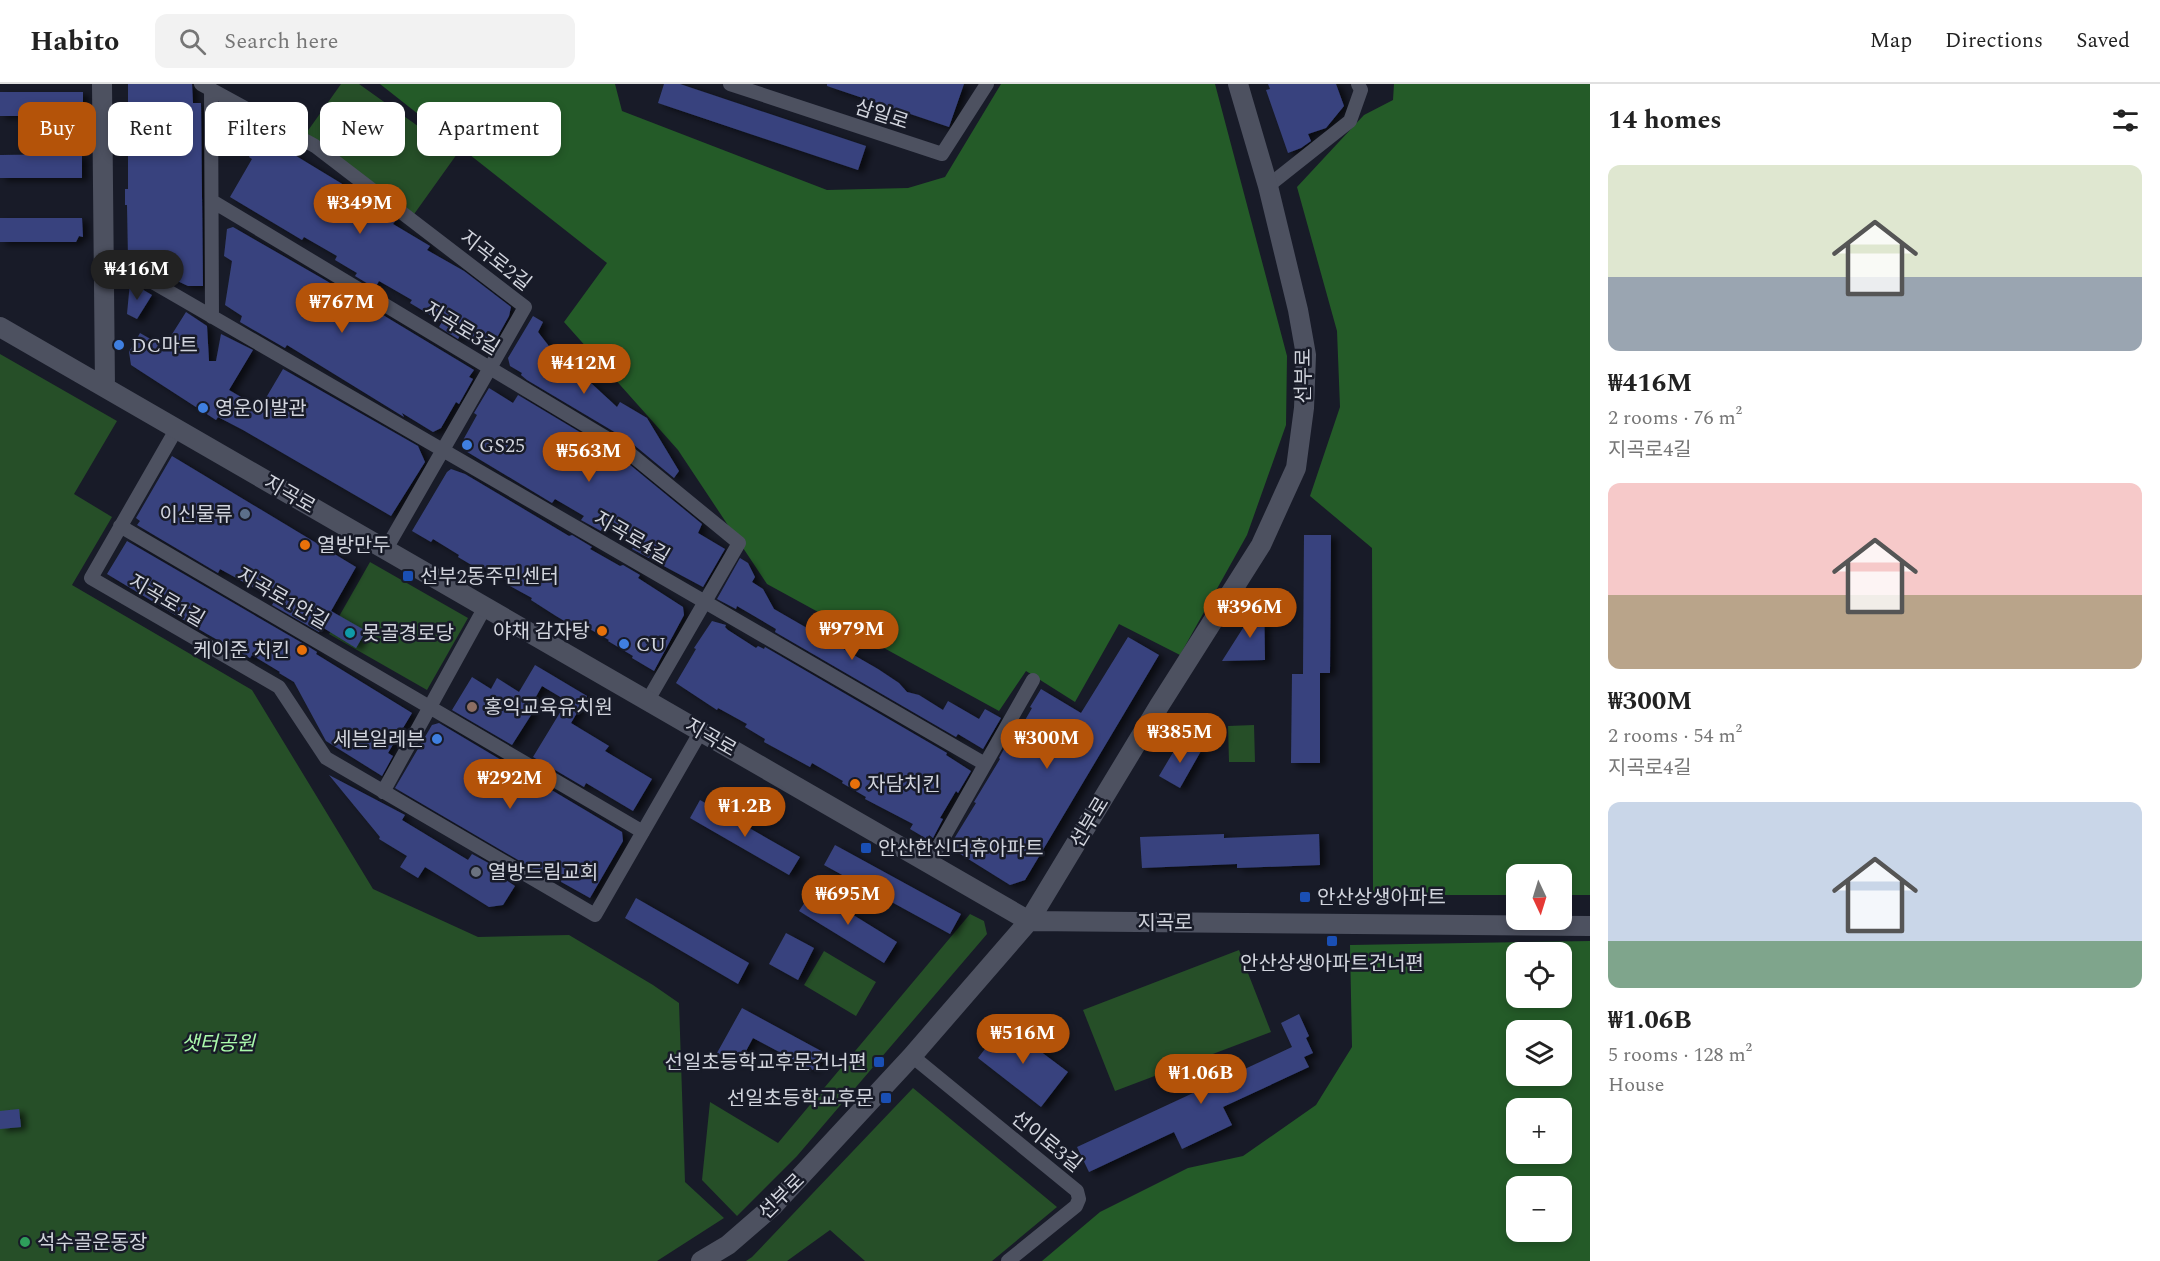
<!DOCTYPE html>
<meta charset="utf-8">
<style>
:root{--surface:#fff;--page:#f2f2f2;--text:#222;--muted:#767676;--line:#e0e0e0;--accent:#b45309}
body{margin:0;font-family:Spectral,"Noto Sans KR",serif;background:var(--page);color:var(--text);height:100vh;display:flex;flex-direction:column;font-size:22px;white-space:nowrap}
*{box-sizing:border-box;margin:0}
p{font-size:20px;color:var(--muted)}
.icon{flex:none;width:33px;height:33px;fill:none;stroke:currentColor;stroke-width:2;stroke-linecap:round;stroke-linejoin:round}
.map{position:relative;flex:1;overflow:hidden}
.sheet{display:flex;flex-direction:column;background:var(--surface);width:570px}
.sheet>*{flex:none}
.guide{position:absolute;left:18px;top:18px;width:570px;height:54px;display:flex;gap:12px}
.needle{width:39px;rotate:176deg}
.buttons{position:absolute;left:1506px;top:780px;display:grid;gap:12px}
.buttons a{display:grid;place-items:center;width:66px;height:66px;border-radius:12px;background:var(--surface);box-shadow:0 3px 9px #0003;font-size:30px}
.price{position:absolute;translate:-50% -51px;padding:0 14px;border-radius:21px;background:var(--accent);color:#fff;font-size:20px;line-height:39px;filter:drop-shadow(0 2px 3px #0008)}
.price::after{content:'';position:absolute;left:50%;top:36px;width:18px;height:14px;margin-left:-9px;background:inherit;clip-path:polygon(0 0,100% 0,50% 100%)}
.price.active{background:#222;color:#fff}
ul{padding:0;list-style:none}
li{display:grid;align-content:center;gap:12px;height:318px;padding:0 18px}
li span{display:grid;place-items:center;height:186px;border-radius:12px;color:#555}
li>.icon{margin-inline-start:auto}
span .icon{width:108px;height:108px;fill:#fffc;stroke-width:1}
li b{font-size:26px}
h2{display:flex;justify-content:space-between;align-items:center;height:72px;padding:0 18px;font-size:26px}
.tag{padding:0 21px;border-radius:12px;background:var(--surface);box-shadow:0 3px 9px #0003;font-size:21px;line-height:54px}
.tag.active{background:var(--accent);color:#fff}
header{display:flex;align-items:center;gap:36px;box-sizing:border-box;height:84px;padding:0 30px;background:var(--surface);border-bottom:2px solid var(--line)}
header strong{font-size:28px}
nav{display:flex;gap:33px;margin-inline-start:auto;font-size:21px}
.search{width:420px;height:54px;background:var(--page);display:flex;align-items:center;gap:15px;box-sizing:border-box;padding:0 21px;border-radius:12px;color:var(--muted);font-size:22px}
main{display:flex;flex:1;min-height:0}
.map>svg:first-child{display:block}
.green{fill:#264f28}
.forest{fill:#245b28;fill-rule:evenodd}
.building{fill:#38437e;filter:url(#shadow)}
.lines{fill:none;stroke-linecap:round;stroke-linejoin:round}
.street{stroke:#4d5160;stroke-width:14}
.secondary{stroke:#4d5160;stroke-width:20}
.shop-dot{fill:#3f7fe0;stroke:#181b28;stroke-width:2}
.service-dot{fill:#5c6f8a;stroke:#181b28;stroke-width:2}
.food-dot{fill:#e8710a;stroke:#181b28;stroke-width:2}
.transit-dot{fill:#1a4fb4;stroke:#181b28;stroke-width:2}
.culture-dot{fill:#0f9aa8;stroke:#181b28;stroke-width:2}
.education-dot{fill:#8d6e63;stroke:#181b28;stroke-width:2}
.worship-dot{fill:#6b7280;stroke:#181b28;stroke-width:2}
.leisure-dot{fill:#2e9e5b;stroke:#181b28;stroke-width:2}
.labels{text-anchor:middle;stroke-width:5;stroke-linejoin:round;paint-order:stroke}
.street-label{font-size:20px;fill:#d1d4dd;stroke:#181b28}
.poi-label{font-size:20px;fill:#d1d4dd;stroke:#181b28;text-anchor:start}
.park-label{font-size:20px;font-style:italic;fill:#abfaad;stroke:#181b28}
</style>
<header>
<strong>Habito</strong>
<div class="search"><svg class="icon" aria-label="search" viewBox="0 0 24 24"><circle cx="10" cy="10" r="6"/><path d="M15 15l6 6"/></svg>Search here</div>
<nav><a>Map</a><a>Directions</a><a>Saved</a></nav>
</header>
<main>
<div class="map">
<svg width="1590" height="1177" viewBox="0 0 1590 1177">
<defs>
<filter id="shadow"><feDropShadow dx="5.5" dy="3" stdDeviation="3" flood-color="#0009"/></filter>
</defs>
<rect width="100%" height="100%" fill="#181b28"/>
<path class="green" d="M341,0H359L457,70L412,133L302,55Z
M0,270L117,337L74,410L112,433L72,501L252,606L373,805L478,853L569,851L653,901L679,919L685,1098L724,1134L657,1177H0Z
M370,478L468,534L427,606L329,550Z
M1254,641L1255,678H1229L1228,642Z
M970,830L984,837L987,850L797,1072L737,1132L702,1096L710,1018L778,1059Z
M1239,866L1271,948L1115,1007L1083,926Z
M824,867L876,898L856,932L804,901Z
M913,1004L1057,1123L992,1177H865L830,1146L787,1177H746L752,1173Z"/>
<path class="forest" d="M380,0H615L622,27L827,106L908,104L945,93L1001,0H1215L1287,272L1286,341L1247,451L1180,571L1119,540L1075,618L1026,587L999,627L767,500L678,366L564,238L607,179Z
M1394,0H1590V811H1562V790H1516V811H1373L1372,464L1310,412L1340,323L1337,247L1297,103L1364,31L1393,16Z
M1590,857V1177H1042L1100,1128L1188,1084L1243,1072L1316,1021L1352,963L1350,861ZM1516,868H1562V914H1516ZM1562,946V992H1516V946ZM1516,1024H1562V1070H1516ZM1516,1102H1562V1148H1516Z"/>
<path class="building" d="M128,0H192L193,19H201L203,202H188L128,174L127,121H125V105H128Z
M664,0H680L866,62L858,86L658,19Z
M827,0H964L949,43L827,2Z
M1268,0H1336L1344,22L1326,44L1308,50L1311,57L1301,64L1288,69L1266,6L1270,5Z
M0,8H83V32H0Z
M224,23L260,42L258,45L285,61L283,64L367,115L365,118L396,136L393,140L430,162L427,166L464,187L511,223L509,232L494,259L483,263L461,250L458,255L439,243L442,238L410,219L412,216L379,197L375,204L355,192L357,189L335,176L337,172L304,153L302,156L230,113L252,75L249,73L252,67L220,48V26Z
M82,70V94H0V71Z
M0,134H82L83,153L79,152L76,158H0Z
M233,143L325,196L474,286L469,293L473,295L459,320L456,318L441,344L433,348L402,329L404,333L287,261L285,264L240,238L242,232L225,221L232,177L224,172L227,145Z
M130,198L152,211L137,235L127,230Z
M186,228L207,242L209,277H216L221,250L253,266L229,306L260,324L283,285L418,362L425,378L391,432L243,346L218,333L216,336L131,281L129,268L140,249L164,263Z
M533,232L543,238L538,248L562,279L565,275L617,323L620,318L647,334L679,387L674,394L628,356L527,296L521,291L522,289L510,282L508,274Z
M489,304L513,319L518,311L618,371L702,440L698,449L725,465L703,503L632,465L635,461L604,442L601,447L581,436L584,432L555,415L552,419L464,366L462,358L477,331L474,329Z
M172,372L356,483L331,527L366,547L356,564L322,543L319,548L272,521L275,516L249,501L220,485L218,489L137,441L140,437L136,434Z
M451,385L465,390L569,452L572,451L592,463L590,465L620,482L623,481L640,491L638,494L683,523L684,531L654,587L632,574L633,572L608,557L609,556L581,540L578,545L556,532L531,516L532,514L510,502L511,499L482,482L480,486L458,473L459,471L433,455L431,458L412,447L447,388Z
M1304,451H1331L1330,589H1320V679H1291L1292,590H1303Z
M127,457L309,563L317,568L316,570L412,629L388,669L393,672L382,692L326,657L294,598L279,589L280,588L252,571L250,574L207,550L107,490Z
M740,474L748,479L755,493L752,498L763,505L774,525L878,585L899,599L907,608L919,611L943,626L948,617L979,635L985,625L1001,634L983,665L958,650L956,653L775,548L776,545L737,522L736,525L717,515Z
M1264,511L1265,576L1222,577Z
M712,537L726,541L725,543L728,546L756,564L758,562L764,565L765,563L947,669L946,671L971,687L958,709L956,707L940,734L943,735L933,754L929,751L927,755L910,745L913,740L865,715L866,713L842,699L843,697L812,679L810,683L764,658L765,655L745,643L747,640L718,624L717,626L676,599L696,565L694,564Z
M1128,553L1159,571L1025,796L1010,801L949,763L976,719L974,718L1000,675L999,674L1016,643L1020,645L1032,624L1030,623L1041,605L1081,629Z
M535,581L587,612L571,639L609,662L605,667L652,695L633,727L586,699L584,703L533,673L567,617L542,602L529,625L533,628L512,661L452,626L472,593L491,605L497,594L519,608Z
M439,639L622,748L623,757L590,814L538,785L537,787L395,704L432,641Z
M1181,655L1201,667L1180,704L1159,692Z
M329,691L405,731L402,736L468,776L472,770L503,787L500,792L515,802L503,821L489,823L425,783L418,794L400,783L407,772L379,755L380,753Z
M700,716L800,773L789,791L690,734Z
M1224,750V754L1319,750L1320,781L1237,784V780L1142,784L1140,753Z
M835,761L961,830L950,850L824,781Z
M813,806L897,858L884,879L799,827Z
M636,814L749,879L738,900L625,834Z
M786,849L814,864L798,896L769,880Z
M742,924L823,968L813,986L753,954L739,980L717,969Z
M1299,930L1309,952L1306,954L1313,969L1304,973L1309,983L1223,1023L1232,1041L1182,1065L1174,1048L1089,1088L1077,1063L1292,963L1281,939Z
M1004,940L1068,988L1041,1023L978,974Z
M19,1025L21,1043L0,1045V1027Z"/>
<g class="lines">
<path class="street" d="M201,0L315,62L525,223L386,465
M730,0L942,70L987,0
M211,6L212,233
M1268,102L1350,37L1361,6L1358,0
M212,117L623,364L739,459L648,616
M104,170L985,680
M177,344L91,494L279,603L326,674L595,831L701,647
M120,442L643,748
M383,708L485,523
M929,779L1033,596
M912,972L1077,1107L1079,1115L1076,1122L1008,1177"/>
<path class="secondary" d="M102,0L105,303
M0,243L1029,837L1590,842
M701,1177L728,1161L773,1122L912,972L1029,837L1159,622L1261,461L1296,384L1304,324L1306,271L1298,226L1268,102L1238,0"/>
</g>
<g class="shop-dot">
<circle cx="119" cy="261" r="6"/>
<circle cx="203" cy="324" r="6"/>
<circle cx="467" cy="361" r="6"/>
<circle cx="624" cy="560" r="6"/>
<circle cx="437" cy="655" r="6"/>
</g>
<circle class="service-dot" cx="245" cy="430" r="6"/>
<g class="food-dot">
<circle cx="305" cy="461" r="6"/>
<circle cx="602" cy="547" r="6"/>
<circle cx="302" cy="566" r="6"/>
<circle cx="855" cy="700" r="6"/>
</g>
<g class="transit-dot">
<rect x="402" y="486" width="12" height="12" rx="3"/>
<rect x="860" y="758" width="12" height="12" rx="3"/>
<rect x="1299" y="807" width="12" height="12" rx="3"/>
<rect x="1326" y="851" width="12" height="12" rx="3"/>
<rect x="873" y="972" width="12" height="12" rx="3"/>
<rect x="880" y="1008" width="12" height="12" rx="3"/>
</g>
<circle class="culture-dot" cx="350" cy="549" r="6"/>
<circle class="education-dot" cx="472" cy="623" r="6"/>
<circle class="worship-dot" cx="476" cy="788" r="6"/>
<circle class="leisure-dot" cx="25" cy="1158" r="6"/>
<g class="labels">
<g class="street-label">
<text transform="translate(882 30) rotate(18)" y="7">삼일로</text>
<text transform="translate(496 176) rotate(38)" y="7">지곡로2길</text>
<text transform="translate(462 244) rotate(31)" y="7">지곡로3길</text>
<text transform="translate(1303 292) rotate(-90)" y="7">선부로</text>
<text transform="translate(290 410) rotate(30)" y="7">지곡로</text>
<text transform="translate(632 453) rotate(30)" y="7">지곡로4길</text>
<text transform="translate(283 514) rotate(30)" y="7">지곡로1안길</text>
<text transform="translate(167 516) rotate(30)" y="7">지곡로1길</text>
<text transform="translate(711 653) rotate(30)" y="7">지곡로</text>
<text transform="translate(1089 738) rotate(-59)" y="7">선부로</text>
<text x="1165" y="845">지곡로</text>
<text transform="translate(1047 1057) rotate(39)" y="7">선이로3길</text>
<text transform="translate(781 1112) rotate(-45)" y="7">선부로</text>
</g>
<g class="poi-label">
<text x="131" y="268">DC마트</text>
<text x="215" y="331">영운이발관</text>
<text x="479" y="368">GS25</text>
<text x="233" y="437" text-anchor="end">이신물류</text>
<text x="317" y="468">열방만두</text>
<text x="420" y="499">선부2동주민센터</text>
<text x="590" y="554" text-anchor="end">야채 감자탕</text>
<text x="362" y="556">못골경로당</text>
<text x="636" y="567">CU</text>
<text x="290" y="573" text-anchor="end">케이준 치킨</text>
<text x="484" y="630">홍익교육유치원</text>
<text x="425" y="662" text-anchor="end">세븐일레븐</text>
<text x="867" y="707">자담치킨</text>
<text x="878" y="771">안산한신더휴아파트</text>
<text x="488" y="795">열방드림교회</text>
<text x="1317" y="820">안산상생아파트</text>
<text x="1332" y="886" text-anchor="middle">안산상생아파트건너편</text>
<text x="867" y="985" text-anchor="end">선일초등학교후문건너편</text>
<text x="874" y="1021" text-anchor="end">선일초등학교후문</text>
<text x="37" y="1165">석수골운동장</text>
</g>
<g class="park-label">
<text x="218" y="966">샛터공원</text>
</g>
</g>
</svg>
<div class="buttons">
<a><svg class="needle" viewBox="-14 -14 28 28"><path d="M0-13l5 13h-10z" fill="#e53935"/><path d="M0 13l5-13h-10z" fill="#767676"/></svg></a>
<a><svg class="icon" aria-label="locate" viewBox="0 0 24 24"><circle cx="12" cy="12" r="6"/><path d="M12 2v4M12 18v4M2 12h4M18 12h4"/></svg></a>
<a><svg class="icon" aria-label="layers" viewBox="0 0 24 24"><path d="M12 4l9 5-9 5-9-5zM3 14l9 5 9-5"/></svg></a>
<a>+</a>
<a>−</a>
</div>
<b class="price" style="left:360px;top:151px">₩349M</b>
<b class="price active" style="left:137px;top:217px">₩416M</b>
<b class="price" style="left:342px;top:250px">₩767M</b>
<b class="price" style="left:584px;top:311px">₩412M</b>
<b class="price" style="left:589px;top:399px">₩563M</b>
<b class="price" style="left:1250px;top:555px">₩396M</b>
<b class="price" style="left:852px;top:577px">₩979M</b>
<b class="price" style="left:1180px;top:680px">₩385M</b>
<b class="price" style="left:1047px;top:686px">₩300M</b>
<b class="price" style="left:510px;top:726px">₩292M</b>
<b class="price" style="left:745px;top:754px">₩1.2B</b>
<b class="price" style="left:848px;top:842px">₩695M</b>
<b class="price" style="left:1023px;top:981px">₩516M</b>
<b class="price" style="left:1201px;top:1021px">₩1.06B</b>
<div class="guide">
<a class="tag active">Buy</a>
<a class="tag">Rent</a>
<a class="tag">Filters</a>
<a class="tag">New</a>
<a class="tag">Apartment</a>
</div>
</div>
<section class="sheet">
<h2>14 homes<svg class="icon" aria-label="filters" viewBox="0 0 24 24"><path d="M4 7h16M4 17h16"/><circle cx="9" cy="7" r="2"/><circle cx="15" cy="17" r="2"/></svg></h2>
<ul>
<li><span style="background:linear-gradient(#dfe7d0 60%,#9aa5b1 0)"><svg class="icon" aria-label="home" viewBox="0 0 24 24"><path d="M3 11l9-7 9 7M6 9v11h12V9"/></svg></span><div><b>₩416M</b><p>2 rooms · 76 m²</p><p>지곡로4길</p></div></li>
<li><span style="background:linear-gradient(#f6c9c9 60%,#b9a48a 0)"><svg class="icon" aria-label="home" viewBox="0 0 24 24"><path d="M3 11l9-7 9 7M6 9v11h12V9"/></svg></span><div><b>₩300M</b><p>2 rooms · 54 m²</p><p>지곡로4길</p></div></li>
<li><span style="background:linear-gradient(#c9d6e8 75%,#7fa58c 0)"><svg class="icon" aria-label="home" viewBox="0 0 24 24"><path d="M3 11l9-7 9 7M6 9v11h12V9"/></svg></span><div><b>₩1.06B</b><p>5 rooms · 128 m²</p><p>House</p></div></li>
</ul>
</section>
</main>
